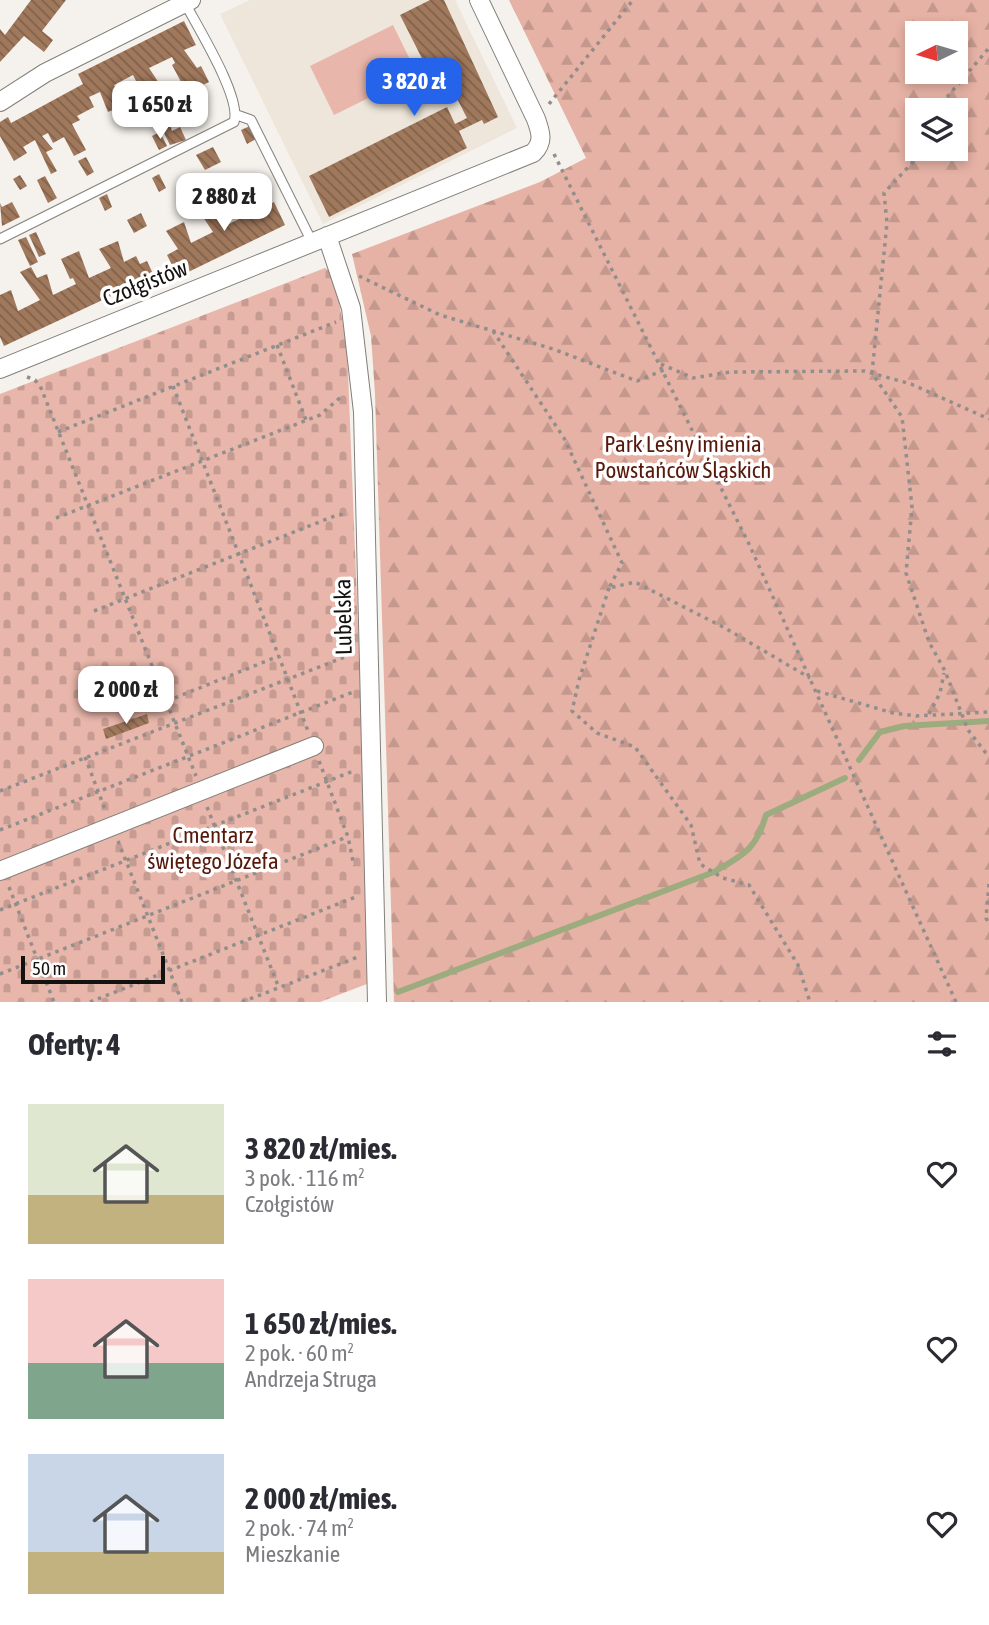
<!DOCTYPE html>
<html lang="pl">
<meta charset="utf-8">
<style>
:root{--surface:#fff;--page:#f2f2f3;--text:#2b2b33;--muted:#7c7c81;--accent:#2563eb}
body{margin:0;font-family:"Asap Condensed",sans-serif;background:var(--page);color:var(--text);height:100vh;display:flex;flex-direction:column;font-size:26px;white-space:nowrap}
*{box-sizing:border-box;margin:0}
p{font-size:23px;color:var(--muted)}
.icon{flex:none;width:38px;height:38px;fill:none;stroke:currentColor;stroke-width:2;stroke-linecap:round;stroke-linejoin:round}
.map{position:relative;height:1002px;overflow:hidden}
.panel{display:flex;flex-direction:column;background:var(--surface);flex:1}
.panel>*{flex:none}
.needle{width:46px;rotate:265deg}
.buttons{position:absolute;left:905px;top:21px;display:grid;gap:14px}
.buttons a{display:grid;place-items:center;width:63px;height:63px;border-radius:0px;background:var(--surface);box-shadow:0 4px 10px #0003;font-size:35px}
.scale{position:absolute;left:21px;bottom:18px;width:144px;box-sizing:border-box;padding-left:7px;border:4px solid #141211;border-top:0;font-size:19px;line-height:24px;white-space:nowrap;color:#141211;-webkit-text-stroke:5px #fff;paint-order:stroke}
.price{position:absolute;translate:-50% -60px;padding:0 16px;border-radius:14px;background:#fff;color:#222;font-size:23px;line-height:46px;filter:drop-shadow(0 2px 4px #0008)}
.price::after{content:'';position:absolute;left:50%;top:42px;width:21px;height:16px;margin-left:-10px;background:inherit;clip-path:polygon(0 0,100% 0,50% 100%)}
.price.active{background:var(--accent);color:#fff}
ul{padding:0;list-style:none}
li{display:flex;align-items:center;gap:21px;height:175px;padding:0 28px}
li span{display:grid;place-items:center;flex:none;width:196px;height:140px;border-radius:0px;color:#555}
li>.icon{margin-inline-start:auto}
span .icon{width:84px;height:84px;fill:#fffc;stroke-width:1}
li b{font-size:30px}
h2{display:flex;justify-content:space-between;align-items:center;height:84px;padding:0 28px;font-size:30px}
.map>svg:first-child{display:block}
.built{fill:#eee6da}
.forest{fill:url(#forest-firs);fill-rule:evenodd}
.cemetery{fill:url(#cemetery-stones)}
.garden{fill:#e8b6aa}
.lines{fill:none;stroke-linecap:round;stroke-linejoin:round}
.stream{stroke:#9cac7f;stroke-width:6}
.building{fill:url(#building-back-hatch)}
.lane-casing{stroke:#83807b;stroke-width:11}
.street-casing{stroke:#83807b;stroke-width:20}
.path{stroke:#918e8b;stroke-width:3.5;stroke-dasharray:3.5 5;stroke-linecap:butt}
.lane{stroke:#fff;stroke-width:9}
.street{stroke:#fff;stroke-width:18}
.labels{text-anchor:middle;stroke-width:7;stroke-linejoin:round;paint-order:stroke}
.street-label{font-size:23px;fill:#141211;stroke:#fff}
.park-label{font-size:23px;fill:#57190c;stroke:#fff}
</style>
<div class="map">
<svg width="989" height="1002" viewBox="0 0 989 1002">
<defs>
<pattern id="forest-firs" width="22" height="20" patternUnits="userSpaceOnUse" patternTransform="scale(1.75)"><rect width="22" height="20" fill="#e6b2a5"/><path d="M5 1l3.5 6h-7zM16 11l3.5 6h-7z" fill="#c4988d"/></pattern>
<pattern id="cemetery-stones" width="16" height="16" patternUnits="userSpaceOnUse" patternTransform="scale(1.75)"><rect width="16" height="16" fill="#e8b6aa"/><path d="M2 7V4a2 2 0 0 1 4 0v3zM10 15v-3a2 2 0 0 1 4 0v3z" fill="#c69b91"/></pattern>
<pattern id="building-back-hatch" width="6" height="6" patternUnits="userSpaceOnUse" patternTransform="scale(1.75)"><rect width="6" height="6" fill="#a0785c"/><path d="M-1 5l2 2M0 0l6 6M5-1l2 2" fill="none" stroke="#81614b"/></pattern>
</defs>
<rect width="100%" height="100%" fill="#f5f1ec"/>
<path class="built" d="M250,0H455L517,128L323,224L220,14Z"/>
<path class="forest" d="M509,0H989V1002H394L375,394L371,336L352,254L540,182L586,158ZM917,33H956V72H917ZM917,110H956V149H917Z"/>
<path class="cemetery" d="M325,268L334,274L347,347L372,982L320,1002H0V394Z"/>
<path class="garden" d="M393,25L417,74L334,115L310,66Z"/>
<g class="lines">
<path class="stream" d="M859,760L880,732L904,726L989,721
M398,992L714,872C743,855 756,850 766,815L845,778"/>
</g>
<path class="building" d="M31,0H66L42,31L53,40L44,52L24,36L0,62V29L5,35Z
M430,0H444L498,117L484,124L482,120L459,131L467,148L329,217L309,176L447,107L455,124L467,118L448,81L436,86L400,15Z
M184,21L196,45L184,50L197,68L201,66L209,82L187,93L172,65L175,63L172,57L149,68L161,86L144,97L133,75L114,85L129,109L120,113L117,108L108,112L100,92L89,97L94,107L77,116L80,120L72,124L86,150L74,156L64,137L53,143L48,133L42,136L53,149L46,152L57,171L51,174L35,140L23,147L27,153L14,161L0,136V122L8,117L11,123L26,115L83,84L78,74Z
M169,123L172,131L180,127L186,140L170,145L161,127Z
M250,126L256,139L247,144L241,130Z
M160,132L167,146L159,150L152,136Z
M213,147L221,162L205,170L196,155Z
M86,157L94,172L87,176L78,161Z
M159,174L166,188L159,192L152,178Z
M20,175L27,186L20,190L13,179Z
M45,176L57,198L48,203L37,180Z
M251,179L262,208L274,202L285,225L178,277L167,255L178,249L166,231L184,222L191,243L213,232L201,214L219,205L228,222L227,225L249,214L236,196L245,191L241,183Z
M107,194L112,207L105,211L99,198Z
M12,202L20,217L2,226L0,203L2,207Z
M141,213L147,226L134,233L127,220Z
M36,232L46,254L39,257L29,235Z
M26,237L38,262L30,266L18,240Z
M118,241L124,262L136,256L140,264L147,261L154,276L4,346L0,337V295L11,290L18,311L40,300L20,272L31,267L37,278L47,274L53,295L76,284L73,278L70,279L61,259L79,251L89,278L111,268L99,249Z
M147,714L149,723L106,739L103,729Z"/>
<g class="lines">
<defs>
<path id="lane" d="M237,115L251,120L312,242
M0,239L234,122C242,98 198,28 185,3"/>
<path id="street" d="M0,102L45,73L191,0
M327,236L351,308L363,412L377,1002
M0,369L533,153C544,142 541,133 536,119L479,0
M0,871L314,746"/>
</defs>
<use href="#lane" class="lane-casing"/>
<use href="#street" class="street-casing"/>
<path class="path" d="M549,104L633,0
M936,110L989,48
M925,149L884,193L887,223L872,373L902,417L912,507L906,573L929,642L945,671L968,730L989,757
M554,154L749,544L956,1002
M359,276L440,315L553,349L637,381L664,370
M493,331L564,438L622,563L609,588L635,582L725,628L810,678
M277,345L306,420
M661,364L693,378L730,372L864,371L911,384L989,419
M27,377L35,380L41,388L196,776
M173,386L308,731
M58,432L336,322
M56,518L320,415L342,396
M609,588L579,680L572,711L597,733L635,747L691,825L700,864L723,878L749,885L798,965L810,1002
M94,611L337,515L348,514
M817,691L893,713L916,716L989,712
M167,701L279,656
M929,714L940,693L944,673
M85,757L106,812
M319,761L348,837L354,866
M0,791L350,655
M207,807L279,988
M0,830L353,692
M118,841L182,1002
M989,884L986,918L989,924
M9,887L54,1002
M0,910L356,770
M0,974L347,837
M90,1002L358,896
M242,1002L358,957"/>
<use href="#lane" class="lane"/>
<use href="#street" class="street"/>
</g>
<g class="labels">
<g class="street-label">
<text transform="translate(145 283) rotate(-22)" y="8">Czołgistów</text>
<text transform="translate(343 617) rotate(-91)" y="8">Lubelska</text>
</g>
<g class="park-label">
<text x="683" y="452">Park Leśny imienia<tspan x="683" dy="26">Powstańców Śląskich</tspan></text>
<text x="213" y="843">Cmentarz<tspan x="213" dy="26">świętego Józefa</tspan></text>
</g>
</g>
</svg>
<div class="buttons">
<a><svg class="needle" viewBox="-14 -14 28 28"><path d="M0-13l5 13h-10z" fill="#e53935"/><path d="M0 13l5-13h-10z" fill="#7c7c81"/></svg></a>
<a><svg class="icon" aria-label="layers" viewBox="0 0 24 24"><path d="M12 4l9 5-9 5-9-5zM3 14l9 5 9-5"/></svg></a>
</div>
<div class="scale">50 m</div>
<b class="price active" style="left:414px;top:118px">3 820 zł</b>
<b class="price" style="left:160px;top:141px">1 650 zł</b>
<b class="price" style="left:224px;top:233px">2 880 zł</b>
<b class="price" style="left:126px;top:726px">2 000 zł</b>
</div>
<section class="panel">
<h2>Oferty: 4<svg class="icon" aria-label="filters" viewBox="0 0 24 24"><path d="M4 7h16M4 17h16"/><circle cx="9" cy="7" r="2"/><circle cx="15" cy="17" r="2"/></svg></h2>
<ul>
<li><span style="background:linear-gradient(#dfe7d0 65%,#c2b280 0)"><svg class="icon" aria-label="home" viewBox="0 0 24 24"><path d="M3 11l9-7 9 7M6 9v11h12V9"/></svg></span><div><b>3 820 zł/mies.</b><p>3 pok. · 116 m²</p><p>Czołgistów</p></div><svg class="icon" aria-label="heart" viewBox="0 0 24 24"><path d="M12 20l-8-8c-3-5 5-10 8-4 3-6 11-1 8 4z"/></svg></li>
<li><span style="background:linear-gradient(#f6c9c9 60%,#7fa58c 0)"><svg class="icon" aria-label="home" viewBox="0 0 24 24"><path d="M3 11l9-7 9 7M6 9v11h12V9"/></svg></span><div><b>1 650 zł/mies.</b><p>2 pok. · 60 m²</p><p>Andrzeja Struga</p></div><svg class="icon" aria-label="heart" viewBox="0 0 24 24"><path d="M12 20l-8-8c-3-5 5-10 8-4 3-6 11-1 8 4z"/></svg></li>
<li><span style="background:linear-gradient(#c9d6e8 70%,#c2b280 0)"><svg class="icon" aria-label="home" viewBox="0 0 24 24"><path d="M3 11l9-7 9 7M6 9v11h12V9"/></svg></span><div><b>2 000 zł/mies.</b><p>2 pok. · 74 m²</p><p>Mieszkanie</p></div><svg class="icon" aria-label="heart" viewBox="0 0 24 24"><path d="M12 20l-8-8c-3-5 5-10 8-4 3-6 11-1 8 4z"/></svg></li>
</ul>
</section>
